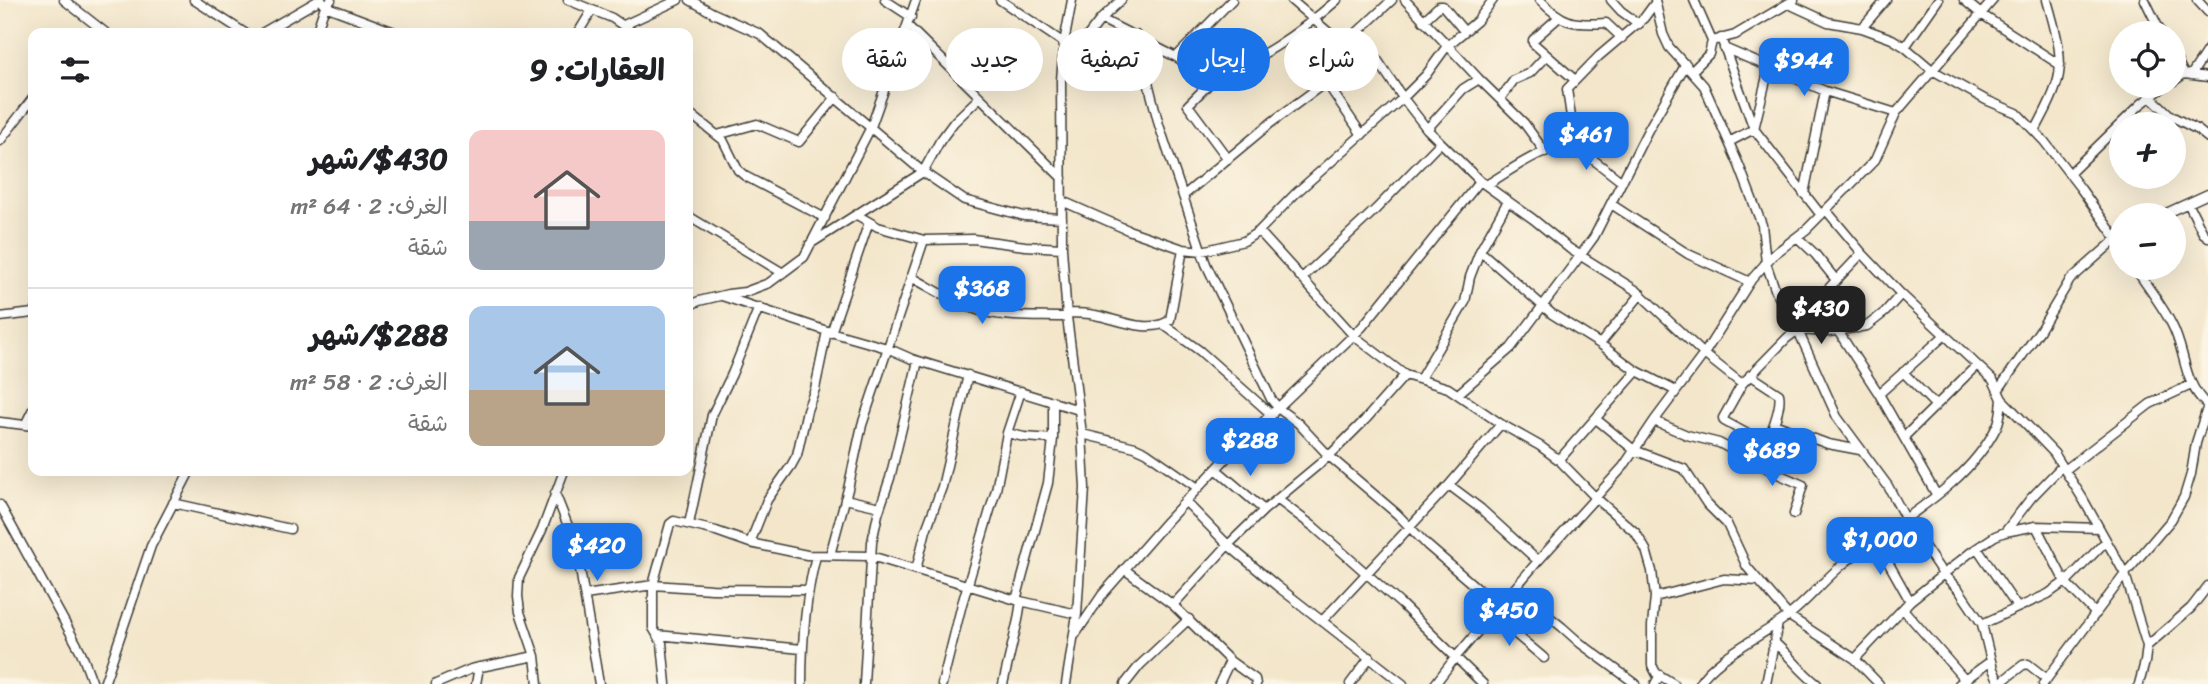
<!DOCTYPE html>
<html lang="ar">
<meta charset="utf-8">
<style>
:root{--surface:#fff;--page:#f2f2f2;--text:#202124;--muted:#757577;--line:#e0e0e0;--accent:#1a73e8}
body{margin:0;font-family:Sriracha,"Playpen Sans Arabic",sans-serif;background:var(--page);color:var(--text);direction:rtl;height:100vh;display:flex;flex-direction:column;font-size:26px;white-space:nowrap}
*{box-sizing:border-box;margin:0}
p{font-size:23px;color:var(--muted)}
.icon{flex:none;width:38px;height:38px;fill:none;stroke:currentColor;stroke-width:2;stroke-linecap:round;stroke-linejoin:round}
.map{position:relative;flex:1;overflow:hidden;direction:ltr}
.details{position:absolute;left:28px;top:28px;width:665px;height:448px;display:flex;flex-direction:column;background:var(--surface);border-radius:14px;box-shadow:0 7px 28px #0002;direction:rtl}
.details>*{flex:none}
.banner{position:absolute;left:714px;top:28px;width:665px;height:63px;direction:rtl;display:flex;gap:14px}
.buttons{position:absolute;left:2109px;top:21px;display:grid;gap:14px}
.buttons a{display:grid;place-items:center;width:77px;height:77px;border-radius:50%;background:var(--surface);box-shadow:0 7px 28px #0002;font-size:35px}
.price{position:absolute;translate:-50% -60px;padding:0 16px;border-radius:14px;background:var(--accent);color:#fff;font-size:23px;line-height:46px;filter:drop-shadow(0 2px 4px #0008)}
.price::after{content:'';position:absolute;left:50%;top:42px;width:21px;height:16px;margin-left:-10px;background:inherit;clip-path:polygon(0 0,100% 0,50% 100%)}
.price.active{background:#222;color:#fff}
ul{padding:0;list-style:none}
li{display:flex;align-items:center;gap:21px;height:175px;padding:0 28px}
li+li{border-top:2px solid var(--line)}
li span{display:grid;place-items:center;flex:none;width:196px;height:140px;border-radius:14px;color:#555}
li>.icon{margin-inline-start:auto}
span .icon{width:84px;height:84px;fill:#fffc;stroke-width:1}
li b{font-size:30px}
h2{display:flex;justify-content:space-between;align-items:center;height:84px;padding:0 28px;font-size:30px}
.pill{padding:0 24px;border-radius:32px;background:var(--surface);box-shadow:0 7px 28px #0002;font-size:24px;line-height:63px}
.pill.active{background:var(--accent);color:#fff}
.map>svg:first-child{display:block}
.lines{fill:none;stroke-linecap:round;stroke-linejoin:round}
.minor-casing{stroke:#3c3a36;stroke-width:11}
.minor{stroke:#fff;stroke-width:8}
</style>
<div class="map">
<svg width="2208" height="684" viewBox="0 0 2208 684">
<rect width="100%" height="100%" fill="#fcf5e5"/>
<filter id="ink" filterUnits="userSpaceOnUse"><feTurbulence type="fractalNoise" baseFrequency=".0143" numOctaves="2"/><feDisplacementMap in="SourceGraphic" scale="14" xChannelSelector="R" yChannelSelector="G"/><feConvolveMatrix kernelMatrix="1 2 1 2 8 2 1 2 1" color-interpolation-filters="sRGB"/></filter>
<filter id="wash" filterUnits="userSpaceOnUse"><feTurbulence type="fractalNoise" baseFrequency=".00686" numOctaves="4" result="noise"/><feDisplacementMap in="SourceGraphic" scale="28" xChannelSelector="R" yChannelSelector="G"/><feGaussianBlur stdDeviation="1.57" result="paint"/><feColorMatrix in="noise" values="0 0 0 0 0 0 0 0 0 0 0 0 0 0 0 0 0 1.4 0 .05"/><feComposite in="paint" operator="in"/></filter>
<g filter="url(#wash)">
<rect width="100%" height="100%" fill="#f3e6cb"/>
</g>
<g filter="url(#ink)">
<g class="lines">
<defs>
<path id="minor" d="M64,0L106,33
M194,0L245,33
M322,0L325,6L397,33
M568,0L612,18L634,33
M690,0L713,13L760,34L923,172L964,200L1024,216L1062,218
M885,0L911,17
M1000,0L1064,43
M1291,0L1334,37L1343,40L1356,39L1368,46L1403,98L1427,129L1480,181L1533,219L1570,249L1637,291L1704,354L1742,384
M1405,0L1479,79L1524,123L1545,152
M1540,0C1563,24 1574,25 1606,23L1622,38
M1611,0L1621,11L1639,24
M1655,0L1663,34L1669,47L1704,86L1739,165L1762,225L1766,263L1776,292L1795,324L1837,417L1888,486L1905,518L1943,574L1959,590L1982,624L1993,669L2000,684
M1964,0L1981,14L2060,65
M2145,0L2161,33
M2197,0L2208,12
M1789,4L1828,22L1862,28L1892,39L1905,47L1932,70L1986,100L2017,113L2044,141L2081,189L2121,245
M1558,18L1533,40V43L1575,80
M1101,19L1176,57L1205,76C1250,70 1304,29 1337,0
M1423,21L1439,6H1443L1464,31
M624,25L678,0
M908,26L1062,178
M1862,28L1886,0
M262,33L319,0
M316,33L325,6L331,0
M578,33L592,10
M1136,35L1159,125L1206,264L1271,399L1279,409L1298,423L1329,456L1397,514L1427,545L1499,607
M1721,38L1754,129L1821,215
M1712,41L1735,35L1794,0
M1905,47L1938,0
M1724,48L1825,91L1896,113
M2174,55L2184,74
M1176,57L1232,0
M1062,69L1101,19L1121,0
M1692,71L1709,54L1712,41L1694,0
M1219,74L1188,105L1228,159
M2191,75L2208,49
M2174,81L2184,74L2208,77
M1326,82L1362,135
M2150,96L2171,116L2198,130L2208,138
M1500,99L1514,80L1530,73L1546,56
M688,112L723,140L738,170L745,176L825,218
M1427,129L1463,89L1479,79
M2035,131C2042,117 2051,102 2056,86C2066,60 2054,26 2047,0
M717,135L757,124L799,142L836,97
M0,141L33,98
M1729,142L1754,129L1769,68
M1555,146L1571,117L1567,89L1599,56L1644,18L1655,3
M2069,174L2141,104L2165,86
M1486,185C1509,172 1551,139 1577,147L1622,182
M1804,194L1825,91
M1183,196L1272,122L1326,82L1336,71L1350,39L1392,0
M1062,201L1128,230L1183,249L1202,251L1244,241L1259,231L1296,193L1403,98L1426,75L1447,46L1477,21L1493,0
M2188,203L2203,233L2208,237
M1611,204L1688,254L1750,282
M1826,210L1862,253L1901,294L1993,380L2002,399L2054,453L2083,499L2125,574L2147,646L2145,662L2139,684
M857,215L878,227L924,240L973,239L1025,246L1062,248
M2162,215L2208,194
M688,216L783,273
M1259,231L1354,336L1405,375L1448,388L1501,424L1540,446L1559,460L1596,498L1636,533L1646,550L1652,571L1655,597L1652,626V665L1656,673L1674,684
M1797,237L1815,254L1836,280
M810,244L923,172L940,141L954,122L980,97
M1480,251L1552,314L1600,344L1635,370L1676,391
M2135,268C2147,286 2161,304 2171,323C2187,352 2181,381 2208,406
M911,277C934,289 959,306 985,312C1011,318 1040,316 1067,317
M1302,278L1376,209L1440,143
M722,296L827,331L887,348L912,359L1079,410
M1821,297L1858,328
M688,306L699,301L728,294L745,292L769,283L804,257L871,127L916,0
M1067,313C1077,313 1086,313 1095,315C1117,319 1149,335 1170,320L1183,249
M0,317L33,313
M1795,324L1862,253
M1164,325L1200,351L1272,415
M1838,331L1879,394L1936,494
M831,333L869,222
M1600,344L1641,294
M1903,372L1935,405
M1750,375L1779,394C1783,409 1765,447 1758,463
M1420,379L1465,302L1470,277L1480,251L1508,201
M1999,389L2040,330L2070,280L2121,235
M1458,394L1511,348L1580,256L1594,237L1648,130L1686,64
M1879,394L1945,335
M1596,419L1634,450L1684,469L1707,504L1727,524L1747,567L1789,616L1855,659L1879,684
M1654,421L1687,435L1719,443L1778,474L1803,485L1794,514
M0,422L33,426
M1774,424L1828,444L1860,450
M25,425L33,409
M1007,433L1024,437L1053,439
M1082,434L1135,447L1146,452L1198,488
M1904,437L1977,365
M1766,444L1724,421L1723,418L1742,384L1787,338L1798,330L1829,332L1867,326L1885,312L1901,294
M1559,460L1637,371
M1216,469L1264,510
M2065,470L2150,404L2191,385
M1449,485L1481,509L1538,561
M555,493L572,536L580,569L599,684
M845,499L880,507
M1277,499L1314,527L1402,605L1483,684
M1185,501L1228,545L1277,586L1403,684
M173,503L290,529
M0,505L81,652L93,684
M689,524L712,415L732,374L759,307
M2036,526L2065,582L2096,614
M2005,532L2031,498L2062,466
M1875,539L1910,601
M750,543L767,500L791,466L797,455L807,410L815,389L827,331
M1977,548L2017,607
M830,555L848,489L862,425L924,240
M1124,569L1173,605L1230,661L1255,679L1256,684
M916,570L926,530L942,487L968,375
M1515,589L1562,627L1580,643L1636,684
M585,595L653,585L712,589L808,590
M1655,597L1724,579L1759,581
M1016,600L1048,483L1053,439V401
M1173,605L1228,545L1264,510L1329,456L1365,420L1405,375
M1903,609L1965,680
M1493,615L1544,658
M1323,620L1449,485L1501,424
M1982,624L2048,594L2069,579L2106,541
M657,635L802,649
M1075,635L1102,595L1167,521L1233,451L1362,327L1480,181
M1775,643C1790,656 1801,672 1817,684
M2147,646L2191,608L2208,586
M1855,659L1910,601L1971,552L1995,536L2005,532L2036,526L2099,528
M2000,683L2023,665L2028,664L2047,679
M104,684L151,546L190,471
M436,684L471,669L535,656
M476,684L479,667
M538,684L535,656L520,612L518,596L519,578L542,530L564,471
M666,684L662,643L653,628V585L670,524L674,521L716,531L750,543L807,555L871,556L1016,600L1077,614
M802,684C802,640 805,599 816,556
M864,684L872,542L878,514L890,478L918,361
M942,684L962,604L996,490L1007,433L1021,391
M1003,684L1018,620L1021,601
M1066,684L1077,614L1085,488L1082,434L1067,317L1062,248L1061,80L1064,43L1072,0
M1125,684L1140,665L1189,619
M1219,684L1230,661
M1350,684L1370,657
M1435,684L1455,658L1538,561L1623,467L1654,421L1704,354L1751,280L1772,256L1807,229L1875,160L1896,113L1993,0
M1655,684L1660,675
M1699,684C1714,658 1764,635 1788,616C1809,600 1826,577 1847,561C1898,520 1967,487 1997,426C2001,418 2001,408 2002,399
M1766,684L1778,623
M1959,684L1991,661
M2043,684L2125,574L2171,520L2184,497L2191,474L2196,443L2208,405"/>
</defs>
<use href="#minor" class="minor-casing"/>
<use href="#minor" class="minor"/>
</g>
</g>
</svg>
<div class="buttons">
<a><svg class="icon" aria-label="locate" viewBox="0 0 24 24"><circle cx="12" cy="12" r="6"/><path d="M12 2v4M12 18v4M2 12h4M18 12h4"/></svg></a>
<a>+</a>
<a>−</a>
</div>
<b class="price" style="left:1804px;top:98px">$944</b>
<b class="price" style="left:1586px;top:172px">$461</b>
<b class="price" style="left:982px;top:326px">$368</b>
<b class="price active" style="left:1821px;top:346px">$430</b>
<b class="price" style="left:1250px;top:478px">$288</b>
<b class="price" style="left:1772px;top:488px">$689</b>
<b class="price" style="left:1880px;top:577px">$1,000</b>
<b class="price" style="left:597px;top:583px">$420</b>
<b class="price" style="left:1509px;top:648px">$450</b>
<div class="banner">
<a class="pill">شراء</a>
<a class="pill active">إيجار</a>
<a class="pill">تصفية</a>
<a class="pill">جديد</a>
<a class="pill">شقة</a>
</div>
<section class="details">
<h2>العقارات: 9<svg class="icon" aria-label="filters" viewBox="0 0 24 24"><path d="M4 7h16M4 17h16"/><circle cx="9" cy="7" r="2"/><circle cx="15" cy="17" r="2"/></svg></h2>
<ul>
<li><span style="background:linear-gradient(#f6c9c9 65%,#9aa5b1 0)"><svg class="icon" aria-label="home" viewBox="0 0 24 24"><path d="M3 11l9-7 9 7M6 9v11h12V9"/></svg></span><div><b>$430/شهر</b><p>الغرف: 2 · 64 m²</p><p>شقة</p></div></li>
<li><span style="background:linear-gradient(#a9c7e8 60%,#b9a48a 0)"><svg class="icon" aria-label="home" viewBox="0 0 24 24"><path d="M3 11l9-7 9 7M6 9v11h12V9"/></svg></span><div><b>$288/شهر</b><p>الغرف: 2 · 58 m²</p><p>شقة</p></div></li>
</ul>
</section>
</div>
